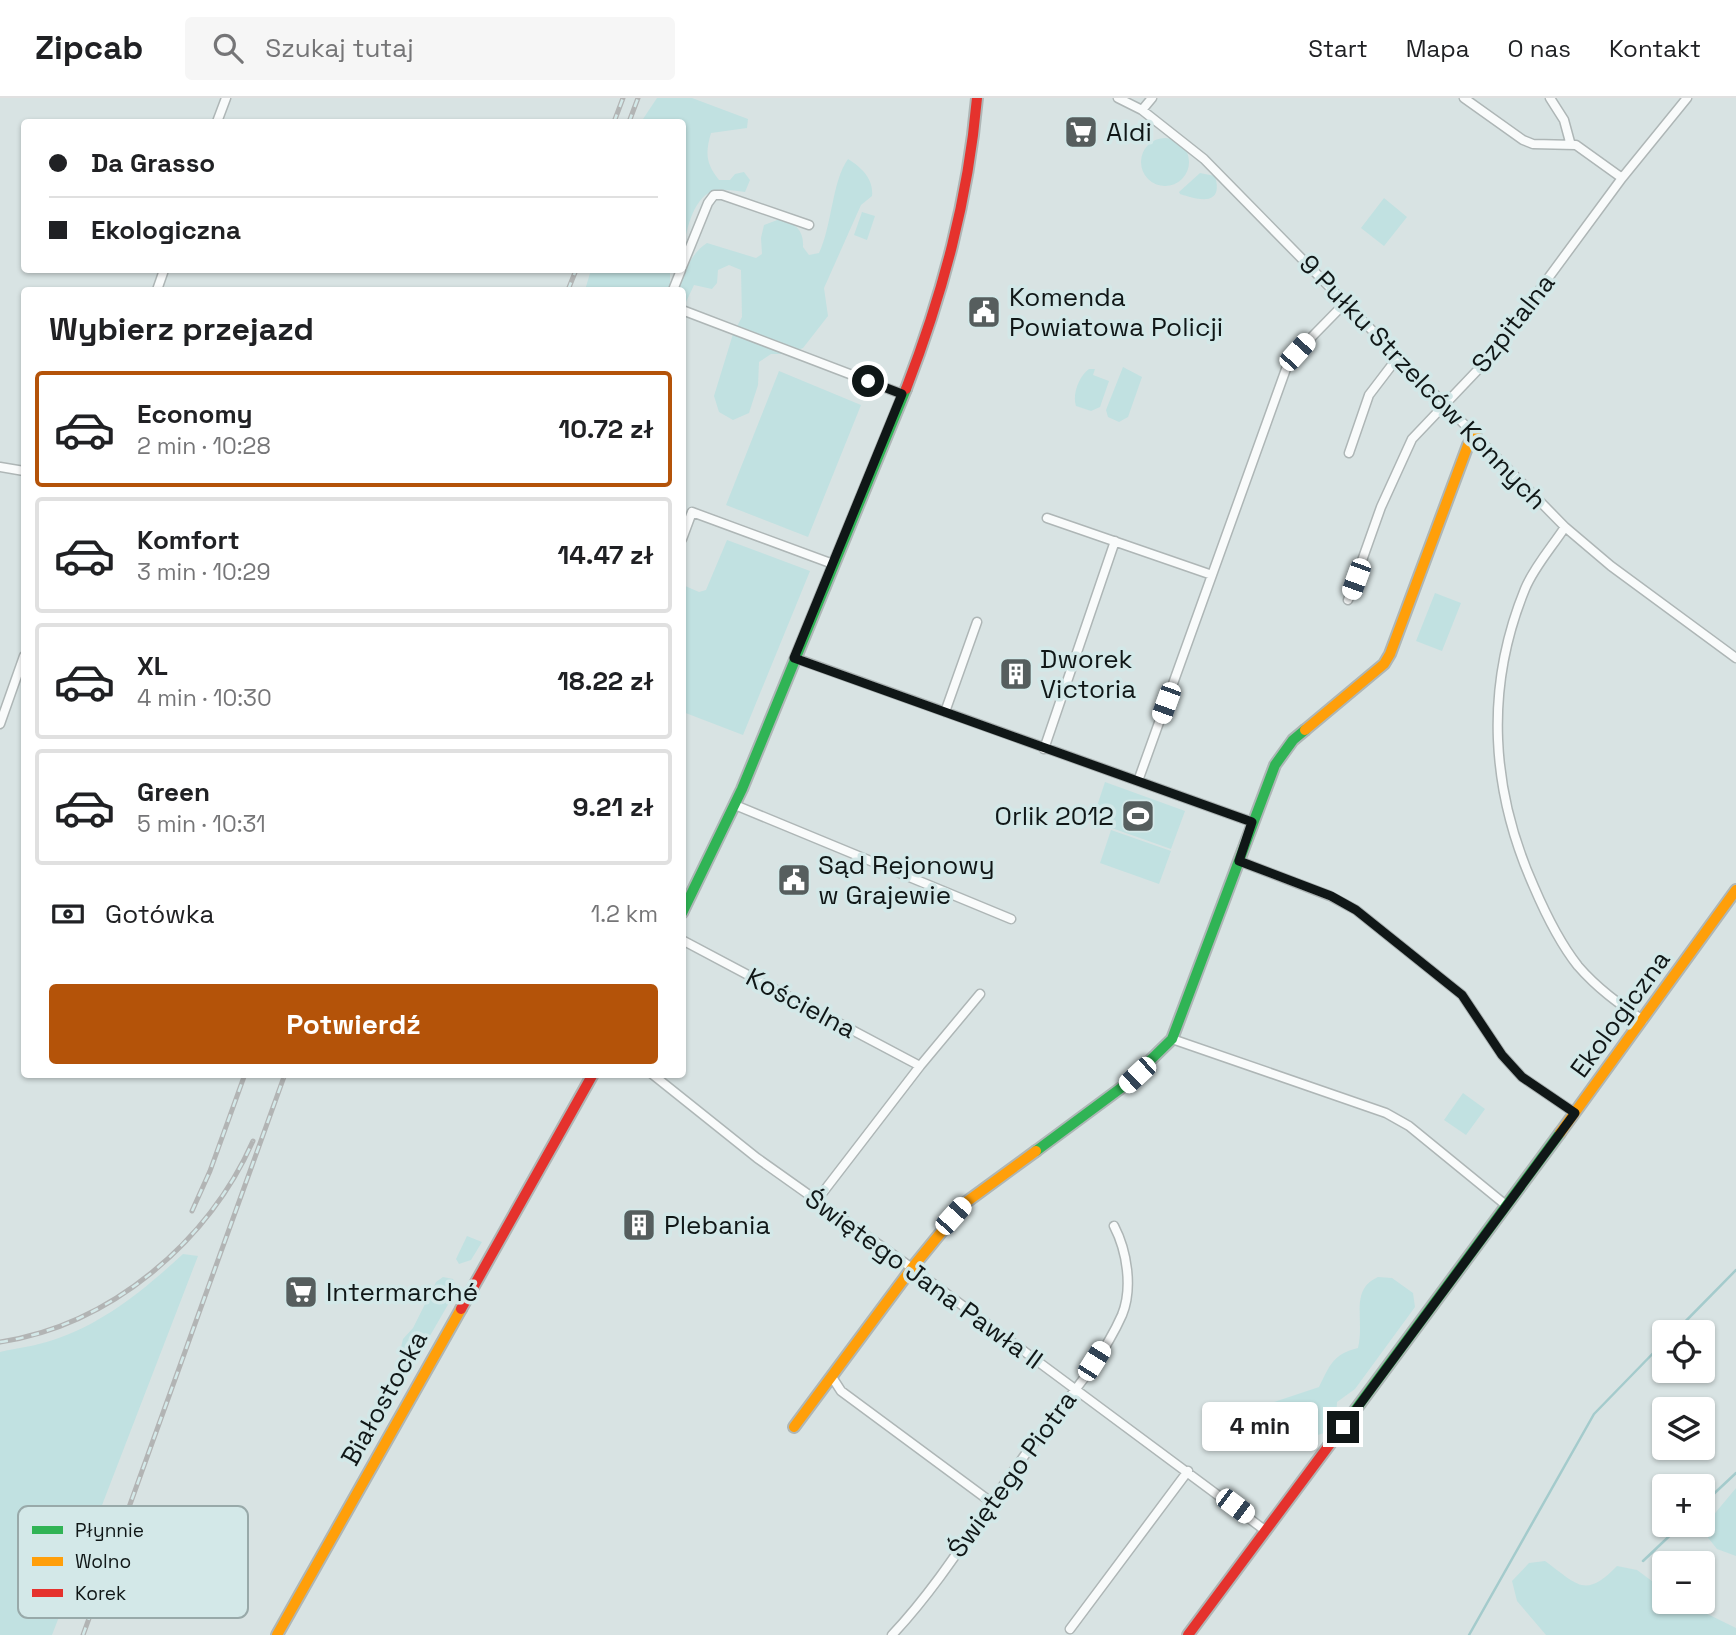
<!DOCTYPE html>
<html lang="pl">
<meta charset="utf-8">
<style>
:root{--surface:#fff;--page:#f6f6f6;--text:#202124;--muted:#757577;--line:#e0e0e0;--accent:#b45309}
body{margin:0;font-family:"Space Grotesk",sans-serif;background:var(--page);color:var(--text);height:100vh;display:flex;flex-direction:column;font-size:26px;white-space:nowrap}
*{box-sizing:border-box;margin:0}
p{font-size:23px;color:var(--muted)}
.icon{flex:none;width:38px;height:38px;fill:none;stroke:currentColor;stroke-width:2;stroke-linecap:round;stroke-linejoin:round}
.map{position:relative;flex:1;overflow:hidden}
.panel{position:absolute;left:21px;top:189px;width:665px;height:791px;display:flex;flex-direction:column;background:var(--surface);border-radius:7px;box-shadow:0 2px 5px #0004}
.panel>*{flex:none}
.top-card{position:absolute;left:21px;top:21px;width:665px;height:154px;border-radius:7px;box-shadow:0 2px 5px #0004;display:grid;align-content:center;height:154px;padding:0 28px;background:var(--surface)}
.controls{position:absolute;left:1652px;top:1222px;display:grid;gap:14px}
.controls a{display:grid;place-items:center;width:63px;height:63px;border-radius:7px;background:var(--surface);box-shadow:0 2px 5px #0004;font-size:35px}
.end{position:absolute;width:32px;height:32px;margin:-16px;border:9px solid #101717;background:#fff;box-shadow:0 0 0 4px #fff}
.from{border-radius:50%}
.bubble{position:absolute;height:49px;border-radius:7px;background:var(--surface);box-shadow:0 2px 5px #0004;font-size:23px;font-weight:600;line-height:49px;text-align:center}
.car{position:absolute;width:21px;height:42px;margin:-21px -10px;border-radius:9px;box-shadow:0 0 5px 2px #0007;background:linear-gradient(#fff 24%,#345 0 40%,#fff 0 76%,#345 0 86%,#fff 0)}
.top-card b{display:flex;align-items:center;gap:24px;height:66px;font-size:26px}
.top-card b+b{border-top:2px solid var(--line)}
.top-card i{width:18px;height:18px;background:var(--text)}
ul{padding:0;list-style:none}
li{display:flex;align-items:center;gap:21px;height:116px;margin:0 14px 10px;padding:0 14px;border:4px solid var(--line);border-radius:7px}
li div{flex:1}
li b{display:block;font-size:26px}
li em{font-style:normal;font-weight:600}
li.active{border-color:var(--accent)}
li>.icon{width:63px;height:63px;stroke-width:1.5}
h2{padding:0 28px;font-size:32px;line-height:84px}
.pay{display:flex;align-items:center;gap:18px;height:77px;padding:0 28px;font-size:26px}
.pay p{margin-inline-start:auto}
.primary-button{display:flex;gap:14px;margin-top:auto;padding:14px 28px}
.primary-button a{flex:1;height:80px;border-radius:7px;background:var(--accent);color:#fff;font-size:28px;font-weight:600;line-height:80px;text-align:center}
header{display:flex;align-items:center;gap:42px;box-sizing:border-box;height:98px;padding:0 35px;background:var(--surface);border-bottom:2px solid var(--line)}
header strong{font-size:33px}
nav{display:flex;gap:38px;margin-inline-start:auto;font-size:24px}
.search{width:490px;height:63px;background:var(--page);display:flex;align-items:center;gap:18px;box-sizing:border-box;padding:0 24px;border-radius:7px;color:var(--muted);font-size:26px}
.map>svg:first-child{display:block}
</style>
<header>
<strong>Zipcab</strong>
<div class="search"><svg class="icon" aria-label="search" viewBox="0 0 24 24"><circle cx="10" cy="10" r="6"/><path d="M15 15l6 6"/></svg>Szukaj tutaj</div>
<nav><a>Start</a><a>Mapa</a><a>O nas</a><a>Kontakt</a></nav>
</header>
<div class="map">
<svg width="1736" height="1537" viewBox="0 0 1736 1537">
<rect width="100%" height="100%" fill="#d8e3e3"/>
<path fill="#c1e1e1" d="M657 0H692L748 21 747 30 711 35C705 55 706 66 719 82H730L735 76 744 74 750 82 745 94C736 93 725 91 717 92 693 96 687 132 683 151L682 24H641Z
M1141 64a24 24 0 1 1 48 0a24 24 0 1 1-48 0Z
M848 61C861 69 874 81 872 98L861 107 824 190 828 218 803 250 787 256H771L759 264 758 287 749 315 733 322 719 314 714 298 733 236 742 219 741 172 729 167 718 172 717 185 712 191 694 187 686 204H683L682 192H678C684 175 691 155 707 145L756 160 762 156 761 140 764 127 780 121C796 125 804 133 803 149L809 157 819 155C832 128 832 83 848 61Z
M1200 75 1215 78C1224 109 1198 102 1180 96L1179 94Z
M1384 100 1407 119 1384 148 1361 130Z
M862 114 875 118 867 142 854 137Z
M591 172H670V192H585Z
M1123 269 1142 279 1128 319 1119 324 1108 319 1106 312Z
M1089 271H1095L1093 277 1109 283 1100 309 1091 313 1076 308C1072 297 1079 278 1089 271Z
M779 273 861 307 808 439 726 407Z
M727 442 810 473 743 637 683 614V487L699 494 706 492Z
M1435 495 1461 505 1442 553 1416 543Z
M1105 684 1185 713 1171 751 1092 723Z
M1111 732 1171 753 1159 786 1100 765Z
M1463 995 1485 1011 1466 1037 1444 1022Z
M467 1138 482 1144 471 1162 459 1166 456 1161Z
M183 1156 198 1158 52 1537H0V1254C17 1250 36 1248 53 1242 103 1226 145 1191 183 1156Z
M443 1179 453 1181 457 1191 416 1262 410 1263 399 1257 403 1241 413 1230 436 1184Z
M1378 1179 1392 1180 1413 1195 1415 1209 1355 1291 1337 1304 1336 1322 1324 1335 1305 1341C1292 1331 1273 1328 1266 1311L1271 1305 1319 1289C1330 1267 1333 1256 1358 1250 1365 1221 1349 1192 1378 1179Z
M1736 1390V1458L1717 1451 1705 1436 1711 1420Z
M1545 1463C1578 1487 1585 1501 1617 1468L1637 1472 1664 1492V1503H1681L1736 1530V1537H1546L1517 1503 1512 1483 1529 1465Z"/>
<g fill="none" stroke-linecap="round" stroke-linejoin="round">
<path stroke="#a4cbcc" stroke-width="2.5" d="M1675 1234 1736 1172
M1703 1406 1736 1375
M1643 1463 1682 1426
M1469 1537 1594 1316 1664 1244"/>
<defs>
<path id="street" d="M1118 0 1142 12 1204 61 1565 429 1611 468 1736 560
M1464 0 1523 42 1533 46 1576 47 1622 80
M1550 0 1564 22 1570 44
M1142 12 1152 0
M217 24 226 0
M682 169 708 105 714 97H722L809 127
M157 192 164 172
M673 192 681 172
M682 212 902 296
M1349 355 1369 297 1398 259
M0 369 24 373
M1047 420 1212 477
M1565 429C1552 449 1534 469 1525 491 1484 591 1491 693 1534 789 1546 817 1559 844 1578 868 1597 890 1619 906 1643 922
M682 441 692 414 833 466
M1348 502 1381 409 1412 341 1490 259 1622 80 1687 0
M795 560 1252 724
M945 614 977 524
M0 626 24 558
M1044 651 1115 443
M1138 683 1286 271 1297 254 1345 205
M735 707 1011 821
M1239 763 1330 798 1356 812 1462 897 1502 957 1522 979 1575 1015
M682 842 920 968
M1172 941 1386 1015 1409 1028 1507 1108
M652 976 757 1060 912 1170 1266 1433
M817 1102 920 968 980 896
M832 1279 841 1293 991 1404
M1070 1531 1188 1373
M892 1537C942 1484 979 1420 1022 1361 1055 1315 1099 1269 1122 1217 1133 1190 1127 1153 1114 1128"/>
<path id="fast" d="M682 815 742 691 906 291
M1036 1053 1125 987 1172 941 1275 667 1293 642 1305 632
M1353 1315 1560 1035"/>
<path id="slow" d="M1305 632 1384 566 1390 556 1468 347 1476 338
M1560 1035 1736 792
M794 1329 912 1170 965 1105 1036 1053
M277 1537 461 1211"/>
<path id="jam" d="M906 291C943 195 968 102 977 0
M461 1211 593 976
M1188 1537 1353 1315"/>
</defs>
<use href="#street" stroke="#aeb6b6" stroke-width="11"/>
<use href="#fast" stroke="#aeb6b6" stroke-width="14"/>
<use href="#slow" stroke="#aeb6b6" stroke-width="14"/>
<use href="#jam" stroke="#aeb6b6" stroke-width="14"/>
<use href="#street" stroke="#f9fbfb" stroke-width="8"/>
<use href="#fast" stroke="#30b455" stroke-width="10"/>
<use href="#slow" stroke="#ff9f0a" stroke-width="10"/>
<use href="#jam" stroke="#e5322d" stroke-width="10"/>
<defs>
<path id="rail" d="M614 24 623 0
M629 24 638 0
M568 192 576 172
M192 1113 210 1073 245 976
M0 1244C111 1227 208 1144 253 1043
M83 1537 285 976"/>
</defs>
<use href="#rail" stroke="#b2b4b4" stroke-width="5"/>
<use href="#rail" stroke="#d3e8e8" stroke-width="2.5" stroke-dasharray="8" stroke-linecap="butt"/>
</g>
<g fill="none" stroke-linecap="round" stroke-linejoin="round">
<path stroke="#101717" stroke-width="9" d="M868 283 902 296 794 560 1252 724 1239 763 1331 798 1356 812 1462 897 1502 957 1522 979 1575 1015 1343 1329"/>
</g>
<defs>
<symbol id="supermarket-square" viewBox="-11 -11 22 22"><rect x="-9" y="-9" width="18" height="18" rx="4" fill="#565e5e" stroke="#d3e8e8"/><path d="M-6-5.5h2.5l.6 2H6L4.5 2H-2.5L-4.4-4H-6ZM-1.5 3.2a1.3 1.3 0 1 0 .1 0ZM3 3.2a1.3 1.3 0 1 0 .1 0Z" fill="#fff"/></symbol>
<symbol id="civic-square" viewBox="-11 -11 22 22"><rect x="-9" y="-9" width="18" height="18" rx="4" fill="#565e5e" stroke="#d3e8e8"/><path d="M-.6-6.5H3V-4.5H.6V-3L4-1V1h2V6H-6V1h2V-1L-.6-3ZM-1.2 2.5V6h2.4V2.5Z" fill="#fff"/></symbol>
<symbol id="building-square" viewBox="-11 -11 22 22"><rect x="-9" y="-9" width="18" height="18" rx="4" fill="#565e5e" stroke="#d3e8e8"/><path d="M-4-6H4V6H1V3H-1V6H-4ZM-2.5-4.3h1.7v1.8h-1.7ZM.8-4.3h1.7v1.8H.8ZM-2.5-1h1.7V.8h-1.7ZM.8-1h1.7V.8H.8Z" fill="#fff"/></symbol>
<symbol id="stadium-square" viewBox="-11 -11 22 22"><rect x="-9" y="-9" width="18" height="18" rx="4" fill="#565e5e" stroke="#d3e8e8"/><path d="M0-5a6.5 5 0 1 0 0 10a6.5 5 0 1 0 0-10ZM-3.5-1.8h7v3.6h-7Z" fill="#fff"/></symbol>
</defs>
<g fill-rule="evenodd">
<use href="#supermarket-square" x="1062" y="15" width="38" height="38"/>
<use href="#civic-square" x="965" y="195" width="38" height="38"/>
<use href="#building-square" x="997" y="557" width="38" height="38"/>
<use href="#stadium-square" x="1119" y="699" width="38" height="38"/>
<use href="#civic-square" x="775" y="763" width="38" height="38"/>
<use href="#building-square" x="620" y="1108" width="38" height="38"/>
<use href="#supermarket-square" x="282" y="1175" width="38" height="38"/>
</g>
<g text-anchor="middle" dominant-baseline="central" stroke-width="7" stroke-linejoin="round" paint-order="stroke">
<g font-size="26" fill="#101717" stroke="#d3e8e8" text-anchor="start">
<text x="1106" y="34">Aldi</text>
<text x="1009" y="199">Komenda<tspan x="1009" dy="30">Powiatowa Policji</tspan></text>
<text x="1040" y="561">Dworek<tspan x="1040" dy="30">Victoria</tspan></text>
<text x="1114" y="718" text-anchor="end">Orlik 2012</text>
<text x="818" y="767">Sąd Rejonowy<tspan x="818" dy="30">w Grajewie</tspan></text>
<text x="664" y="1127">Plebania</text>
<text x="326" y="1194">Intermarché</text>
</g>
<g font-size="26" fill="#101717" stroke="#d3e8e8">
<text transform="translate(1513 225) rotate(-52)">Szpitalna</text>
<text transform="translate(1423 284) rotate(46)">9 Pułku Strzelców Konnych</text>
<text transform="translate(801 905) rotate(28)">Kościelna</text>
<text transform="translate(1620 916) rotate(-54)">Ekologiczna</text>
<text transform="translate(924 1181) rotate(36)">Świętego Jana Pawła II</text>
<text transform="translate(384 1300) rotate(-61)">Białostocka</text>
<text transform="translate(1012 1376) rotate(-54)">Świętego Piotra</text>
</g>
</g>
<rect x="18" y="1408" width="230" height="112" rx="10" fill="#d3e8e8" stroke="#98a9a9" stroke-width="2"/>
<rect x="32" y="1428" width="31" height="8" fill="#30b455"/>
<rect x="32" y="1459" width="31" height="9" fill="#ff9f0a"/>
<rect x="32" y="1491" width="31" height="8" fill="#e5322d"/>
<g font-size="19" fill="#101717">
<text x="75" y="1439">Płynnie</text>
<text x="75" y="1470">Wolno</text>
<text x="75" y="1502">Korek</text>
</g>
</svg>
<div class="controls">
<a><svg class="icon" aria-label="locate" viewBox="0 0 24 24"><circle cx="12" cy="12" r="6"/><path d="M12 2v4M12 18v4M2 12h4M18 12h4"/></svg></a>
<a><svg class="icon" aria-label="layers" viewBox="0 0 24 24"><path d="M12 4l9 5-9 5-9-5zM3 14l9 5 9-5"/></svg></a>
<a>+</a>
<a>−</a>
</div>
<i class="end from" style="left:868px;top:283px"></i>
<i class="end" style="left:1343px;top:1329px"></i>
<div class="bubble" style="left:1202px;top:1304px;width:116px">4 min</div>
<i class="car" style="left:1297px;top:254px;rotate:42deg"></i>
<i class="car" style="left:1356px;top:481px;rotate:200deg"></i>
<i class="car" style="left:1166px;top:605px;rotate:200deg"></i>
<i class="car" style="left:1137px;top:977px;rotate:227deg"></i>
<i class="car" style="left:953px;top:1118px;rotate:42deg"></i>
<i class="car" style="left:1094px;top:1263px;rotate:32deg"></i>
<i class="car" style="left:1235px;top:1408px;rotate:127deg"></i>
<div class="top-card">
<b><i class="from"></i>Da Grasso</b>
<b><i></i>Ekologiczna</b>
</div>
<section class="panel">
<h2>Wybierz przejazd</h2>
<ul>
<li class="active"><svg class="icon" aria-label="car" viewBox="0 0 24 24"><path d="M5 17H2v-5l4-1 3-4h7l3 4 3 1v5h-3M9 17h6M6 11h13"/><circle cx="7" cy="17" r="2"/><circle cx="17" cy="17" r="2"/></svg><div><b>Economy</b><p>2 min · 10:28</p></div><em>10.72 zł</em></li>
<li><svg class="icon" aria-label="car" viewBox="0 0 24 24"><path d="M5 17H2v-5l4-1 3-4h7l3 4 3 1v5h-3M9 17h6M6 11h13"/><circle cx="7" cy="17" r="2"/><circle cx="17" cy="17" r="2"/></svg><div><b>Komfort</b><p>3 min · 10:29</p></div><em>14.47 zł</em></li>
<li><svg class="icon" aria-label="car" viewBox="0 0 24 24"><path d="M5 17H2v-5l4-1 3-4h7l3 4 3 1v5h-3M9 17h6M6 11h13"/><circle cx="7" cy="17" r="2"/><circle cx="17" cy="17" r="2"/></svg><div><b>XL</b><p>4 min · 10:30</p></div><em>18.22 zł</em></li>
<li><svg class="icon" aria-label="car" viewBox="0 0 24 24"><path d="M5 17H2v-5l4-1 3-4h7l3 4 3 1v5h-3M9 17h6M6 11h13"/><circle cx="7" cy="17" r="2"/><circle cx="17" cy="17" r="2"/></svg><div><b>Green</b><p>5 min · 10:31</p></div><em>9.21 zł</em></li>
</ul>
<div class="pay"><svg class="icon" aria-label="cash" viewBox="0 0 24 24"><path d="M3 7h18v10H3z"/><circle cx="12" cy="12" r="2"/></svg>Gotówka<p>1.2 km</p></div>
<div class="primary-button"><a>Potwierdź</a></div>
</section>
</div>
